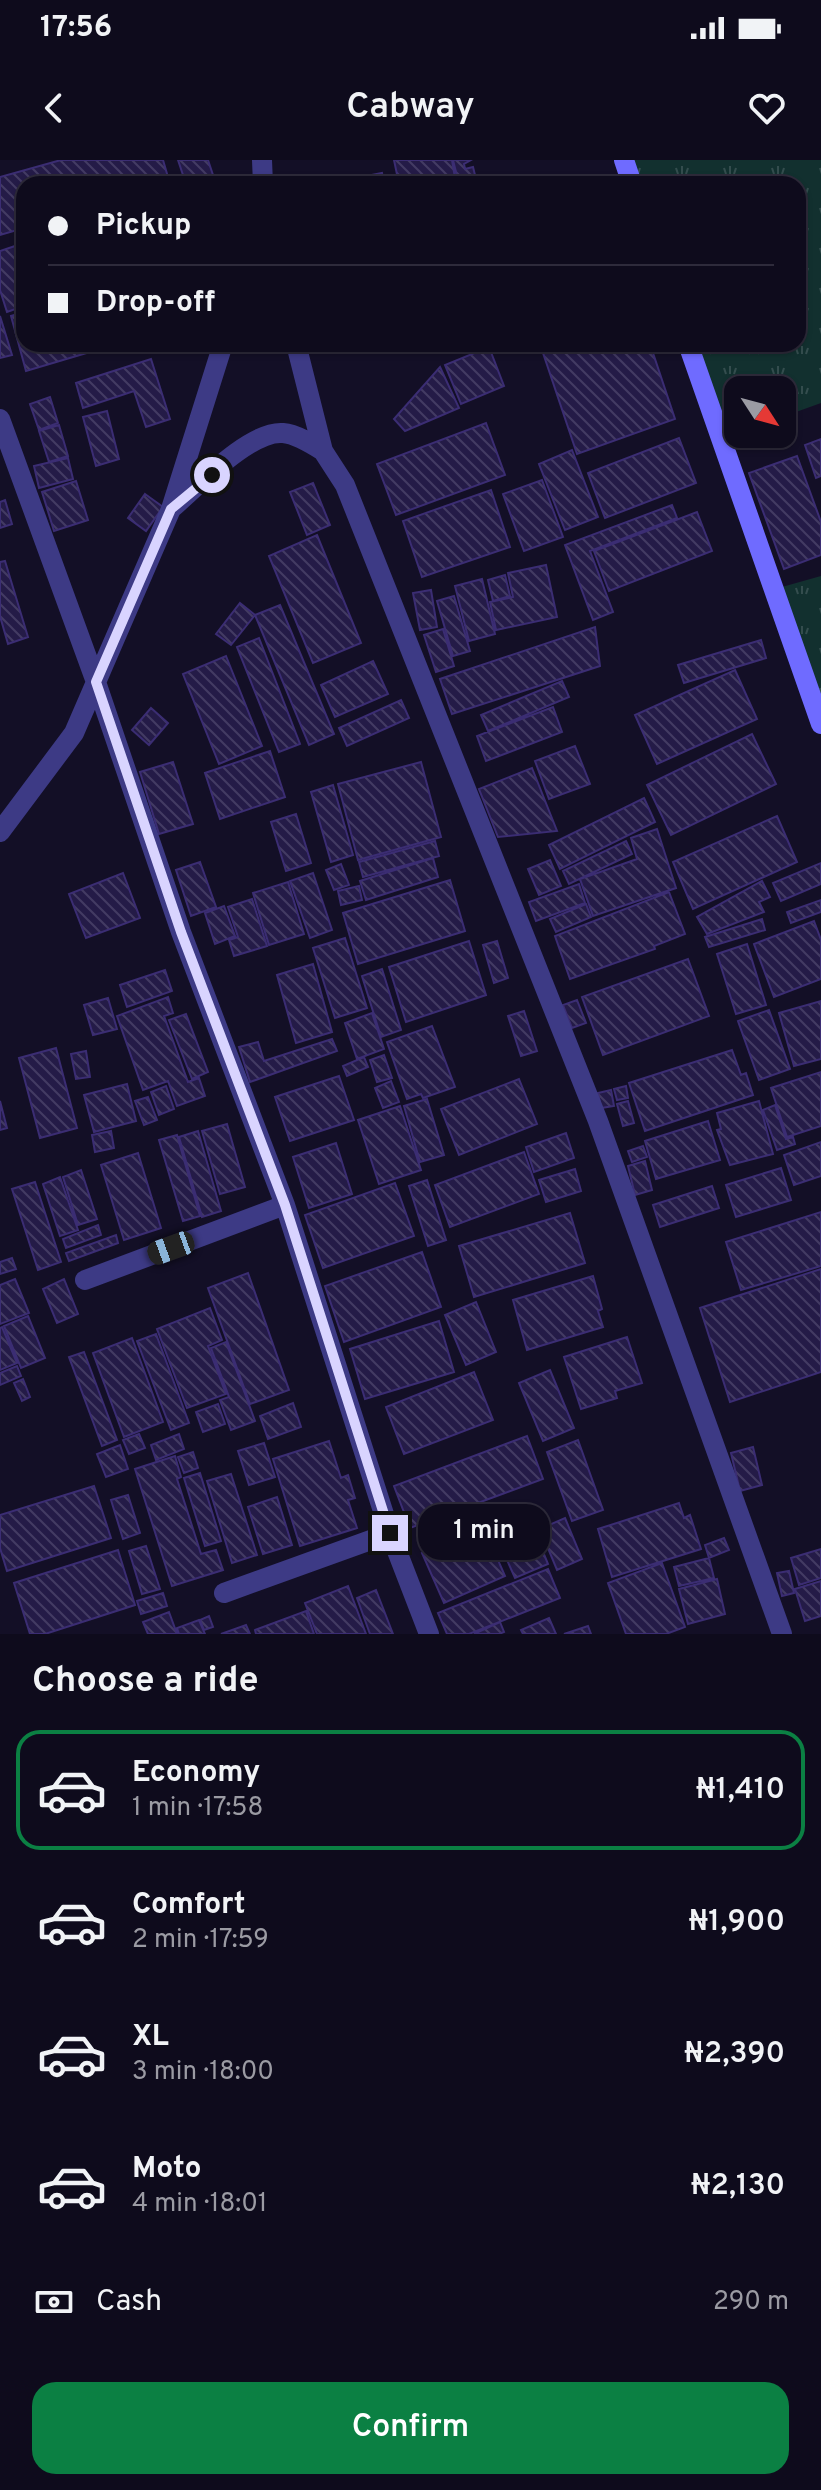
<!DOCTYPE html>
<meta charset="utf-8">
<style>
:root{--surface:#0e0b1c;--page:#1c1929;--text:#f1f3f6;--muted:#9b9ba3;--line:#2e2b3b;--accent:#0b8043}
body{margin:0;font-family:Overpass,sans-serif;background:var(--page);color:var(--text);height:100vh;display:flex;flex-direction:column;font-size:30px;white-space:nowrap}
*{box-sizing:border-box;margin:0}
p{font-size:26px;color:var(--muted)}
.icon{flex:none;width:44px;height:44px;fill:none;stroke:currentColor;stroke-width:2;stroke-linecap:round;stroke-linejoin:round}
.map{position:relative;height:1474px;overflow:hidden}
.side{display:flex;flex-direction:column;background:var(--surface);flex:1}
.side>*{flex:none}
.top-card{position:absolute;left:16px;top:16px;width:790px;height:176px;border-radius:24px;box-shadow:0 2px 6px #0004,0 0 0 2px var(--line);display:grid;align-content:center;height:176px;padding:0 32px;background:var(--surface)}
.needle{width:52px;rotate:126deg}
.controls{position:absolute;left:724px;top:216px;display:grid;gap:16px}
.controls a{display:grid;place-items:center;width:72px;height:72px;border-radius:16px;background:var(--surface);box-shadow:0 2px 6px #0004,0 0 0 2px var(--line);font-size:40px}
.end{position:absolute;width:36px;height:36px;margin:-18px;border:10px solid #d9d4ff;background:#111;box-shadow:0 0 0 4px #111}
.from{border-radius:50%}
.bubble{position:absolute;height:56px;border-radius:24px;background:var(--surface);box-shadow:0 2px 6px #0004,0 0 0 2px var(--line);font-size:26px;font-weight:600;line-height:56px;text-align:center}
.car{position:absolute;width:24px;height:48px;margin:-24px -12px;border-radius:10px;box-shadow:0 0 6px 2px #0007;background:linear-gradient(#222 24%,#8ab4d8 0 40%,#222 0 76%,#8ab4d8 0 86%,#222 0)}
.top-card b{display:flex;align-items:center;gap:28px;height:76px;font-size:30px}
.top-card b+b{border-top:2px solid var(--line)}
.top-card i{width:20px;height:20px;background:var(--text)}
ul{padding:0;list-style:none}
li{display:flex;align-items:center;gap:24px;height:120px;margin:0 16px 12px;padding:0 16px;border:4px solid transparent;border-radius:24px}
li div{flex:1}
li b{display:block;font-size:30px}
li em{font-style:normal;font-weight:600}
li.on{border-color:var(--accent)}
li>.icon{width:72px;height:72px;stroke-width:1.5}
h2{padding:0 32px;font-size:36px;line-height:96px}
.pay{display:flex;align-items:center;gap:20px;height:88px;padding:0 32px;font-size:30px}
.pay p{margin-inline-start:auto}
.action{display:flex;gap:16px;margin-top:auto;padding:16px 32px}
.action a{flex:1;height:92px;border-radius:24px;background:var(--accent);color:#fff;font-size:32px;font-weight:600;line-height:92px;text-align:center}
.status{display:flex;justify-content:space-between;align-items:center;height:56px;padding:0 40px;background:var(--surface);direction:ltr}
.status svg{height:22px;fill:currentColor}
header{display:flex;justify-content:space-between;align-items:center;height:104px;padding:0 32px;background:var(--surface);font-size:36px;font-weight:600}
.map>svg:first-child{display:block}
</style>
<div class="status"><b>17:56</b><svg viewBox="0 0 49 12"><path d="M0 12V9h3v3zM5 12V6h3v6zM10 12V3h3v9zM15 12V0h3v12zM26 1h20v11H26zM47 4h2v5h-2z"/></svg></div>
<header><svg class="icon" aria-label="back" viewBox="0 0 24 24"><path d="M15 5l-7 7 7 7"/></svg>Cabway<svg class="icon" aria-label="heart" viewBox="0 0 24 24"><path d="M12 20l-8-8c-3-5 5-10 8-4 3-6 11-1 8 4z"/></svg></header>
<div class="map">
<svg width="821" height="1474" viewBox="0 0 821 1474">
<defs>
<pattern id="grass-tufts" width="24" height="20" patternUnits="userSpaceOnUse" patternTransform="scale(2)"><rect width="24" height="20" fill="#12302f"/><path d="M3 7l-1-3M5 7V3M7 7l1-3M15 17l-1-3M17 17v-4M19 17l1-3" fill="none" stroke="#344d4e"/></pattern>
<pattern id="building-back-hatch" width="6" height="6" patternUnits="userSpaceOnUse" patternTransform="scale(2)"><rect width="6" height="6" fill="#241b47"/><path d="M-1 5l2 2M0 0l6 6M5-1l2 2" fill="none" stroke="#433b63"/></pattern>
</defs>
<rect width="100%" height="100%" fill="#130f26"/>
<path fill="url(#grass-tufts)" d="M622 0H821V243L782 257V230H738V274L722 279 688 184H798V24H631Z
M821 416V557L775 429Z"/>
<path fill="url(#building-back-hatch)" stroke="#3b2d73" stroke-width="2" d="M61 0H163L170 24H24V68L0 75V17Z
M178 0H208L216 24H186Z
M394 0H452L456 24H399Z
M453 0H471L464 4 465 9 473 7 477 23 459 24Z
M382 13 384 24H357L356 18Z
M24 83V146L7 152 0 130V91Z
M24 152V184H117L26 211 11 156Z
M0 156 12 195 0 198Z
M540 184H650L675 259 577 294Z
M489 187 504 226 461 244 445 205Z
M151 199 170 259 146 267 134 231 83 248 76 223Z
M440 207 459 248 405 271 394 259Z
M50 237 58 263 39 270 30 244Z
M107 251 119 299 96 306 83 257Z
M486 263 505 315 396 355 377 304Z
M59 265 68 296 49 302 39 271Z
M679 278 696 323 605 358 588 313Z
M821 279V316L816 318 805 285Z
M572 290 598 357 565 370 539 304Z
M797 296 821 362V395L784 409 749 313Z
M68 298 73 319 39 328 34 306Z
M542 320 563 377 524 391 503 334Z
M76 321 88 360 54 371 42 332Z
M313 323 330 365 307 375 290 332Z
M491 330 510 387 422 417 403 361Z
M145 334 163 347 146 371 128 358Z
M5 340 12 364 0 368V342Z
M672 345 677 358 590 391 613 452 593 460 565 385Z
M697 352 712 391 609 431 594 391Z
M317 375 361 483 313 503 269 396Z
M5 401 28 477 8 484 0 456V402Z
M546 405 557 457 496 470 490 442 513 437 508 413Z
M505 415 510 436 493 441 488 420Z
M482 419 495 474 469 481 455 426Z
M431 430 437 467 420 470 413 433Z
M454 436 470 491 453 496 437 441Z
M240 443 255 455 231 485 216 474Z
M280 445 334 574 309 585 255 455Z
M595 467 600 506 452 554 440 519Z
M443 469 454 506 436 512 424 475Z
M259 478 300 584 279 592 237 487Z
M761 480 766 498 684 523 678 505Z
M226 496 262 586 219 604 183 514Z
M373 501 388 534 335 557 321 525Z
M735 510 757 559 657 604 635 555Z
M562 521 569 537 488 571 481 555Z
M401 540 409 558 347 586 339 568Z
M553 547 562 572 486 601 477 576Z
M151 548 168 563 149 585 132 570Z
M752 574 776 624 671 675 647 625Z
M575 586 590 624 549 639 535 601Z
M270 591 285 637 220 659 205 613Z
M173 602 193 664 159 674 140 612Z
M421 602 441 677 358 700 338 624Z
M532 608 557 671 498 677 479 629Z
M333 625 353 695 331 702 311 632Z
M644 638 655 662 560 709 549 685Z
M296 654 311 703 286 711 271 662Z
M777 656 797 702 693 749 673 702Z
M657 669 676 728 593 756 580 719 637 699 631 678Z
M435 681 439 696 363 717 359 702Z
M626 681 632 694 569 724 563 711Z
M433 698 438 717 366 740 360 721Z
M550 700 561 726 539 735 528 709Z
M200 702 216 747 191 756 176 710Z
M821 703V724L781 741 773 723Z
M341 704 349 725 334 730 326 710Z
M123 713 140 758 86 778 69 734Z
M313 713 332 770 310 778 290 721Z
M450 720 465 771 358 804 343 753Z
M762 721 770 737 759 742 764 752 707 774 697 757Z
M288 722 304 774 269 785 253 733Z
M579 724 585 743 536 761 529 742Z
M359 726 362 740 341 745 338 731Z
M669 732 685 774 654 786 655 789 570 819 555 776Z
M252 739 267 786 234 796 229 780 238 777 228 747Z
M821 740V752L791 763 787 752Z
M586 744 591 757 556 772 550 759Z
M224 746 235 776 215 784 205 753Z
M762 759 765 770 709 787 705 777Z
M814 761 821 780V819L774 837 754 784Z
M345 778 367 848 335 858 313 788Z
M469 781 486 835 406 862 389 807Z
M497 781 508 818 494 823 483 785Z
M747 784 766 845 736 854 717 794Z
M688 799 709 856 603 895 582 837Z
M313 804 332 872 296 883 277 815Z
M382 809 401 870 381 877 362 816Z
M165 810 172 831 127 847 120 825Z
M168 837 173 853 164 856 188 922 199 918 205 936 177 946 168 921 143 930 117 856Z
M108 838 117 869 93 875 84 845Z
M577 840 586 863 572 868 563 845Z
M821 841V899L794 906 779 853Z
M769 850 790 909 759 920 738 861Z
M524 851 537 891 521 896 508 856Z
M372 853 384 889 357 899 345 863Z
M186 854 208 912 192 919 169 860Z
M432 866 455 927 423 938 421 934 407 939 387 882Z
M332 879 337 891 250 922 239 887 258 882 264 901Z
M56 888 77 968 40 978 19 898Z
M732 890 741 915 746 913 753 935 645 971 629 923Z
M86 891 90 917 76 919 71 894Z
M384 895 392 918 377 922 370 900Z
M364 897 368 907 347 916 343 906Z
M821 912V966L787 977 771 928Z
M339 916 354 960 290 981 275 937Z
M519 919 537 964 459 995 441 949Z
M391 921 399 942 383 948 375 928Z
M127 924 136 961 94 972 84 935Z
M166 926 174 949 159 955 151 932Z
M626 926 628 938 617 940 614 929Z
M611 930 614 946 601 948 598 933Z
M148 937 157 960 144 965 135 941Z
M427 939 444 995 420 1002 404 946Z
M0 941 7 968 0 970Z
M628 941 634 963 623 966 617 944Z
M759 941 773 994 730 1005 717 970 721 969 717 953Z
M775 945 786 979 793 977 795 984 777 990 763 950Z
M400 946 421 1010 379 1024 358 960Z
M708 961 720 1000 656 1019 645 981Z
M227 964 245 1027 220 1034 202 971Z
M111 971 114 988 95 992 92 975Z
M198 971 221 1051 202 1057 179 977Z
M566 973 574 998 534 1012 526 987Z
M177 975 200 1056 183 1061 159 980Z
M821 982V1016L794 1025 784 995Z
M336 983 352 1034 309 1048 293 997Z
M643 986 647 997 632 1002 628 991Z
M524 992 539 1034 450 1067 435 1025Z
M138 993 161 1068 124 1080 101 1005Z
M645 1001 652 1030 635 1035 628 1006Z
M781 1008 791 1040 736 1057 726 1025Z
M575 1009 581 1031 546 1042 539 1020Z
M81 1010 97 1059 78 1065 63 1017Z
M60 1017 78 1070 60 1076 43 1024Z
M427 1020 446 1080 428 1086 409 1026Z
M35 1022 61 1102 38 1110 12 1029Z
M395 1023 414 1076 323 1108 305 1055Z
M712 1026 719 1048 660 1067 653 1045Z
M821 1052V1106L741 1130 726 1082Z
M570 1053 585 1103 474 1137 459 1086Z
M98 1065 101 1075 66 1088 63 1079Z
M116 1075 118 1083 69 1101 66 1093Z
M422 1092 441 1147 344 1182 325 1126Z
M12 1098 16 1109 0 1114V1102Z
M821 1109V1212L730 1242 700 1148Z
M248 1113 289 1230 250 1244 208 1128Z
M593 1116 602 1149 598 1151 603 1167 527 1190 513 1140Z
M15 1119 29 1153 0 1164V1125Z
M64 1119 78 1154 57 1163 43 1129Z
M476 1142 496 1192 466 1205 445 1155Z
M210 1148 222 1180 208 1186 226 1234 187 1248 157 1169Z
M28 1156 45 1198 21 1208 4 1166Z
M439 1161 454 1212 365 1239 350 1189Z
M2 1167 17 1203 0 1210V1168Z
M156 1174 189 1263 171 1270 137 1181Z
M627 1177 642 1223 615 1231 617 1238 581 1249 564 1197Z
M132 1178 163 1262 124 1277 93 1193Z
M226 1182 255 1261 231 1270 220 1240 229 1237 211 1188Z
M84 1192 117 1280 102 1286 69 1197Z
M17 1206 21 1216 0 1225V1213Z
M550 1210 574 1268 543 1281 519 1223Z
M474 1212 493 1260 404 1294 386 1247Z
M23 1219 30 1237 22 1241 14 1223Z
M293 1243 301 1267 268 1279 260 1256Z
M218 1244 225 1264 203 1272 196 1252Z
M139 1274 145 1288 129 1294 123 1280Z
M179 1274 184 1289 156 1300 151 1285Z
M527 1276 543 1319 410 1368 394 1326Z
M578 1280 603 1350 572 1361 547 1292Z
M329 1281 341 1318 348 1315 355 1338 348 1340 357 1368 300 1386 273 1299Z
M264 1283 275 1317 249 1325 238 1291Z
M120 1285 128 1309 106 1317 97 1294Z
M753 1287 762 1325 740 1331 731 1293Z
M193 1292 198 1308 184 1313 178 1297Z
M175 1296 181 1317 177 1319 201 1394 216 1390 223 1410 172 1426 135 1309Z
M200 1313 221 1381 205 1386 184 1318Z
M231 1314 257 1395 232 1403 207 1321Z
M94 1326 111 1378 7 1411 0 1388V1355Z
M128 1335 140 1373 123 1379 111 1340Z
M277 1337 292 1385 263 1394 248 1347Z
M679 1343 684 1358 690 1355 701 1389 612 1417 598 1369Z
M565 1358 582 1399 557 1410 540 1369Z
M534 1370 548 1404 515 1418 507 1400 526 1392 519 1376Z
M724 1378 729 1390 709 1398 705 1385Z
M446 1383 453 1401 491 1384 505 1416 444 1443 422 1393Z
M146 1386 160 1429 142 1434 129 1391Z
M821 1389V1418L799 1425 791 1398Z
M118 1390 135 1445 45 1474H30L14 1423Z
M709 1398 714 1418 679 1426 674 1407Z
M662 1403 685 1467 666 1474H626L608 1423Z
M548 1409 560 1438 469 1474H447L438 1453Z
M789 1411 794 1433 782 1436 777 1413Z
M717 1419 725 1454 688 1464 679 1429Z
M821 1421V1456L805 1461 795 1429Z
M348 1426 366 1474H317L305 1443Z
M376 1430 393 1474H370L357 1438Z
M163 1433 167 1446 141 1454 137 1441Z
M306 1451 314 1474H256L255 1470Z
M169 1452 177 1474H148L143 1462Z
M209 1456 213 1467 204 1470 200 1460Z
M549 1458 556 1474H523L521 1470Z
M199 1460 205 1474H179L177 1468Z
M500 1462 504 1472 499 1474H474Z
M246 1465 250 1474H221Z
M588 1466 591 1474H564Z"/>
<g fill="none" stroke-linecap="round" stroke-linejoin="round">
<path stroke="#3d3a85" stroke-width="20" d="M262 0 263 24
M296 184 323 291 345 325 598 961 782 1474
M0 259 96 522 181 772 285 1045 390 1373 429 1474
M171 349C196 328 250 270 283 273 296 274 312 284 323 291
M0 672 74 573 171 349 223 184
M85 1120 285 1045
M224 1433 390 1373"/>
<path stroke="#6f6bff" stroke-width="20" d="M624 0 632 24
M688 184 821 564"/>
</g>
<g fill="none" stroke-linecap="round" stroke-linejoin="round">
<path stroke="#d9d4ff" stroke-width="10" d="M212 315 171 349 96 522 181 772 285 1045 390 1373"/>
</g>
</svg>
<div class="controls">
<a><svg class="needle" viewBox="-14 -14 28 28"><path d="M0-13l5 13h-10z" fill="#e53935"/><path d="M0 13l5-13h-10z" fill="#9b9ba3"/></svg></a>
</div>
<i class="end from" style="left:212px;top:315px"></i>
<i class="end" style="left:390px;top:1373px"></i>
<div class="bubble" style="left:418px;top:1344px;width:132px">1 min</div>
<i class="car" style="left:171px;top:1088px;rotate:250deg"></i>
<div class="top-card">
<b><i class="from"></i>Pickup</b>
<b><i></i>Drop-off</b>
</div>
</div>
<section class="side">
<h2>Choose a ride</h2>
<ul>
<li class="on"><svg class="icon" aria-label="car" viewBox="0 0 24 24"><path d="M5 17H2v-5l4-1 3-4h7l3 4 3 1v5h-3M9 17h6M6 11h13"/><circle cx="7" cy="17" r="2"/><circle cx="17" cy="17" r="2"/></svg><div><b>Economy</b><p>1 min · 17:58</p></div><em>₦1,410</em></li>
<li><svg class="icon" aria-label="car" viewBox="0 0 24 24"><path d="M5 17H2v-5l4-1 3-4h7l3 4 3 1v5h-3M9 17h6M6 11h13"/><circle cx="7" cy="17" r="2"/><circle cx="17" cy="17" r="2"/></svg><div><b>Comfort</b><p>2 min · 17:59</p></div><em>₦1,900</em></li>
<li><svg class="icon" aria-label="car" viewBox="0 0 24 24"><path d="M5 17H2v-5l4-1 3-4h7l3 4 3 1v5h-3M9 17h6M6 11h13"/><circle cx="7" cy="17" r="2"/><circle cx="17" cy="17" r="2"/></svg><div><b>XL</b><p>3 min · 18:00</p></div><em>₦2,390</em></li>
<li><svg class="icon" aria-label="car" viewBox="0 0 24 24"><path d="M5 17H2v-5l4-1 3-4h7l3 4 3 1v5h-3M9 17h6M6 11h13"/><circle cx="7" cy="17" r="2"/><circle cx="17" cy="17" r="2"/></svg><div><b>Moto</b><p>4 min · 18:01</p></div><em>₦2,130</em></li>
</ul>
<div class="pay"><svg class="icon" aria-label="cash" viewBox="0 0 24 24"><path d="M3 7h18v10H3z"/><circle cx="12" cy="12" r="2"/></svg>Cash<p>290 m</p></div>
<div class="action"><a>Confirm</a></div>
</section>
